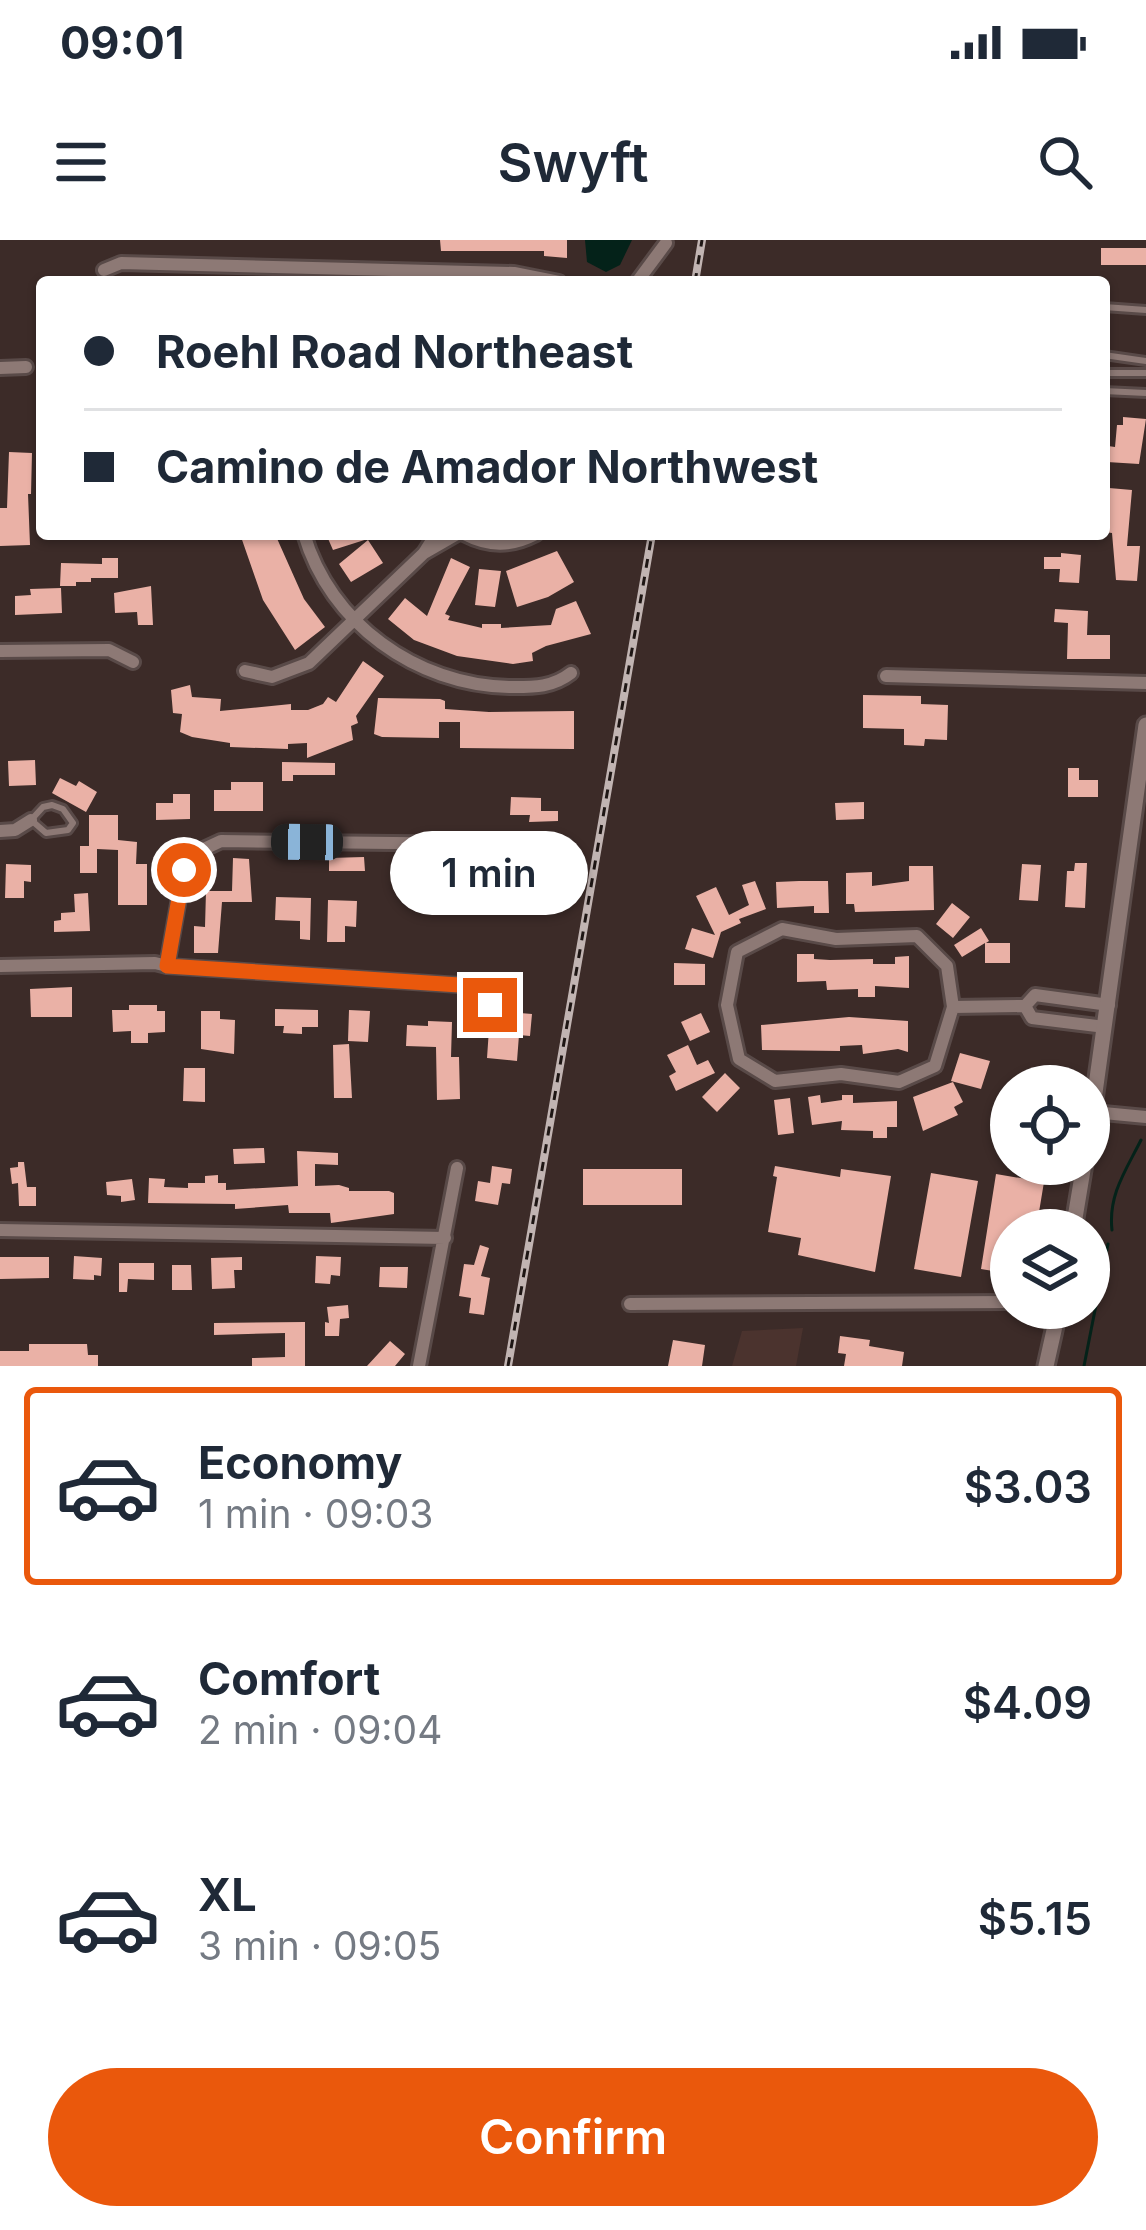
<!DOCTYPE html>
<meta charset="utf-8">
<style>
:root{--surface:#fff;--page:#f2f2f3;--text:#1f2937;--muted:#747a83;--line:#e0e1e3;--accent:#ea580c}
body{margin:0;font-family:Inter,sans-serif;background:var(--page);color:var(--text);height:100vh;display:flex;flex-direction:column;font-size:45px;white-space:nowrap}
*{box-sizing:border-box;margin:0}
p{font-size:39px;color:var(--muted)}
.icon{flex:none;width:66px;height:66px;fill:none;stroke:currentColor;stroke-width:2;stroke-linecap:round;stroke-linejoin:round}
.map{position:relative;height:1126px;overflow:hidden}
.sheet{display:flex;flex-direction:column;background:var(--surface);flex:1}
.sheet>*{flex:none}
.banner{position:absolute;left:36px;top:36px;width:1074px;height:264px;border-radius:12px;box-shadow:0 3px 9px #0004;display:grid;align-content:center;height:264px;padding:0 48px;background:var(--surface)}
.buttons{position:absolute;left:990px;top:825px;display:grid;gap:24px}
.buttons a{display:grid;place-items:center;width:120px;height:120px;border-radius:50%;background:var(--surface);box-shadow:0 3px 9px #0004;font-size:60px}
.end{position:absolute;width:54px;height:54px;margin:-27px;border:15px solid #ea580c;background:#fff;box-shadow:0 0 0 6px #fff}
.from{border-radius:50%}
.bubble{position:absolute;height:84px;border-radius:42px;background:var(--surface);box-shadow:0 3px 9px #0004;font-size:39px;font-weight:600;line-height:84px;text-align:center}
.car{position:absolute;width:36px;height:72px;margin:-36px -18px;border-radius:15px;box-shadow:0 0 9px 3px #0007;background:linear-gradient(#222 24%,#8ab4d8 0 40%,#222 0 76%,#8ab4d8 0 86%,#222 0)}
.banner b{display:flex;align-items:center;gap:42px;height:114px;font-size:45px}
.banner b+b{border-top:3px solid var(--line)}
.banner i{width:30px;height:30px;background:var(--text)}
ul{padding:21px 0 0;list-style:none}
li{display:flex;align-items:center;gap:36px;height:198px;margin:0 24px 18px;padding:0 24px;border:6px solid transparent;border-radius:12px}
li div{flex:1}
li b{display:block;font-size:45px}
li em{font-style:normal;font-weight:600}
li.current{border-color:var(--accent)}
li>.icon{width:108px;height:108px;stroke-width:1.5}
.button{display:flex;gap:24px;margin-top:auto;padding:24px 48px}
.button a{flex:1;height:138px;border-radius:72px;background:var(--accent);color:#fff;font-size:48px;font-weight:600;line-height:138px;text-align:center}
.status{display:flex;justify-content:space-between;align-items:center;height:84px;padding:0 60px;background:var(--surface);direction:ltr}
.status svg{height:33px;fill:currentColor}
header{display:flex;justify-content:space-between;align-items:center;height:156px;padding:0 48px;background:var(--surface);font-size:54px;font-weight:600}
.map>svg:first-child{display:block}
</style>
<div class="status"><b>09:01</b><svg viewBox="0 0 49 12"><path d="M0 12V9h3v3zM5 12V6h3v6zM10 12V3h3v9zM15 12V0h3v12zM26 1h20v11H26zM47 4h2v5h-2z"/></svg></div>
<header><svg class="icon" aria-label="menu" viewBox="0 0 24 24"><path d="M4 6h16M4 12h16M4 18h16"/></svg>Swyft<svg class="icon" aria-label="search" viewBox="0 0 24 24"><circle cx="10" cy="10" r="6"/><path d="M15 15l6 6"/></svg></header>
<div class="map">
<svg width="1146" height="1126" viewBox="0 0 1146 1126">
<rect width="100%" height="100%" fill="#3c2b28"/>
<path fill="#4b332e" d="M803 1088 796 1126H732L742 1091Z"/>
<path fill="#042219" d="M585 0H632L620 25 606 32 587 22Z"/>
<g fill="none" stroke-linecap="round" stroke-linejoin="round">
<path stroke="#042219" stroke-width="3" d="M1112 990C1108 955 1126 930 1141 900
M1084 1126 1108 1004"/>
</g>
<path fill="#eab1a6" d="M440 0H567V18L544 16V11H441Z
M1101 8H1146V25H1101Z
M1123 177 1146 179 1139 224 1107 222 1108 206 1115 207 1117 185H1123Z
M9 212 32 213 31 254H28L30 305 0 306V268H7Z
M1109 248 1132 250 1127 306H1140L1137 341 1116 340 1112 293 1105 292Z
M240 294H275L304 359 325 387 295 410 263 360Z
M326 294H377V296L333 310Z
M368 300 383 323 351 342 339 324Z
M557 311 574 342 548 357 517 367 506 331Z
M1061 313 1081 315 1079 343 1059 342 1060 329H1044V317H1061Z
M102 318H118V338H91V342H76V346H60L61 323 102 324Z
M451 318 470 327 445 374 450 376 448 380 482 388V384H501V388L551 385 556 369 576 361 591 394 546 406 532 413 533 421 513 424 457 416 414 400 388 379 405 358 427 376Z
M479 329 501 331 495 367 475 365Z
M151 346 153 385H138L137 372 115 373 114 353Z
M61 348 62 373 15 375V356L31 355 30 349Z
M1055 369 1088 371 1087 395H1110V419H1067L1068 383 1054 382Z
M363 421 384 436 356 476 358 483 351 486 353 500 307 518V503L288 504V509L230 507V503L192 497 180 492 182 474 173 473 171 450 190 445 192 457 221 459 220 471 291 464V470H308L323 464 328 457 336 462Z
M863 455 921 456V464L948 465 947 500 925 499 924 506 904 505V489L863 488Z
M378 458 440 459 445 461V469L489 472 574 471V509L460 508V482H439V498L382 497 374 494Z
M35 520 36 545 9 546 8 521Z
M282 522 335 523V535H293V541H282Z
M1068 528H1079V540H1098V557H1068Z
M60 538 76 546 79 541 97 552 86 572 52 553Z
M231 542H263V571H214V550H231Z
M173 554H190V579L156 580V563H173Z
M511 557 541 558V571H558V581L529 582 530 575H510Z
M864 562V579L836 580 835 563Z
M89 575H118V600L137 602 136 624H147V665H118V610L97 609V633H80V606H89Z
M364 617 365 631H329V618Z
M233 618 249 619 252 662H222L218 713H194V686L205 687 206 651H232Z
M520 623H536L535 649H552L551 672 492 673V664L477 663 478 644H470L471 629 520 632Z
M1075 623H1087L1085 668 1065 667 1067 631H1074Z
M6 624 31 625V642L24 641V658H5Z
M1022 624 1041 625 1038 661 1019 660Z
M909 626H933L934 670 855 672 854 664H846V633L872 632V646L909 641Z
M424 628 454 629 452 661 422 660Z
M755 641 766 669 739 679 741 683 721 692 713 718 685 709 692 688 715 695 696 656 716 647 729 675 749 665 742 645Z
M799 641H828L829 673H814V666L777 668 776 642Z
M88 653 90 691 54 692V681L61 680V673L75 672 74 654Z
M276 657 311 658 310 700 300 699V681L275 680Z
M328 660 357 661 356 687 345 686V702H327Z
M952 663 970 677 953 698 936 684Z
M981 688 989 701 986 703H1010V723H985V703L962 717 954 705Z
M797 714H814V719L830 720 873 719V724H895V717L909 716V748L875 746V757H858V749L827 750 826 741 797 742Z
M674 723 705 724V745H674Z
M72 747V777H31L30 749Z
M129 765H157V771H165V792L148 793V803H131V791L113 792 112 770H129Z
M275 769 318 770V787H302V794L283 793 284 786H275Z
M349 770 370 771 368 802 348 801Z
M201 771H220V779L235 780 234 814 201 809Z
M520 773 532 774 530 796 519 795 517 821 487 818 489 789 518 792Z
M701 773 710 792 690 801 681 782Z
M849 777 908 781V812L898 809 863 814 862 805 840 806V811L762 810 761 785Z
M428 781 452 782 451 817H459L460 859 437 860 436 807 406 806 407 785 428 786Z
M349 804 352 858H334L333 805Z
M688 805 697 825 708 820 715 833 676 851 669 836 676 832 667 815Z
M960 813 990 821 981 849 951 841Z
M184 828H205V862L183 861Z
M725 833 740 848 717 872 702 857Z
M953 842 963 862 954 867 958 875 923 891 913 857Z
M820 855 821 863 842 860V855H853V863L897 861V887H887V898H873V891L841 890 842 881 812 885 808 857Z
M790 858 794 893 778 895 774 860Z
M264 908 265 923 234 924 233 909Z
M297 911 338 913V925L315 924V946L339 945 349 948V951H389L394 953V974L331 983 330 973H289L288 965 235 969V964L148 963 149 938 165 939 164 947 188 948V943H205V936L218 935V943H226V950L298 946Z
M18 922H24L27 947H36V966H19L18 943 12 944 10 928 18 927Z
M492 926 512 929 510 944 502 943 498 965 475 961 478 941 490 943Z
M775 926 840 937 841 929 891 936 875 1032 798 1015 801 998 768 992 777 937 773 936Z
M583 929H682V965H583Z
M931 933 978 941 961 1037 914 1029Z
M996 934 1044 942 1036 990H1011V1034L981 1029Z
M132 939 135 960 121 962V956L107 955 106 942Z
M480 1005 489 1008 481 1036 490 1038 484 1075 469 1073 471 1058 459 1056 464 1024 474 1025Z
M74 1016 102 1018 101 1036 94 1035V1040L73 1039Z
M316 1016 341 1017 340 1036 331 1035 330 1044 315 1043Z
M0 1017H49V1038L0 1039Z
M242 1017V1030H234L235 1048 212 1049 211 1018Z
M119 1023H154V1040L128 1039 127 1052H119Z
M172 1025H191L192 1050H172Z
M380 1027H408L407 1048 379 1047Z
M348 1065 349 1078 340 1079 339 1096H325V1082L329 1083 327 1067Z
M305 1082V1126H252V1118L285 1117V1093L214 1095V1083Z
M840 1096 870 1100 869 1106 904 1112 902 1126H844L846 1114 838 1113Z
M673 1100 705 1105 702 1126H668Z
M390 1101 405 1114 395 1126H367Z
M29 1104H87L88 1115H98V1126H0V1111H29Z"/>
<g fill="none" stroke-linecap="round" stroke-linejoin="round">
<defs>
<path id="service" d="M1104 67 1146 70
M1104 115 1146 121
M1104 133H1146
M1104 151 1146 153
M52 565 63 569 73 583 68 590 46 593 31 580 43 567Z"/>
<path id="minor" d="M104 30 121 23 514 33 559 42
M637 42 666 3
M0 128 26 127
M304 294C330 383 416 445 509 447 532 447 552 448 571 433
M436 294 424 313 457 294
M464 294C489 307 511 307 536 294
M0 411 109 410 133 422
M245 431 272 437 309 423 424 313
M886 436 1146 443
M0 591 15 590 31 580
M782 689 836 699 917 696 947 726 953 767 935 826 899 842 841 834 775 841 739 819 727 765 737 712Z
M0 726 155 723 167 726 184 630 191 615 221 601 565 605
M167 726 475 746 490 765
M1025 766 1032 778 1105 787
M953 767 1025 766 1035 755 1109 765
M1093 872 1146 877
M0 990 445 998
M630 1064 1011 1062
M419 1126 457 928"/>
<path id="tertiary" d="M1089 896 1146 485
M1073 990 1084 924
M1046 1126 1059 1068"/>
</defs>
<use href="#service" stroke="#594a48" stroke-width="12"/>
<use href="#minor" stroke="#594a48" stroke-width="18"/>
<use href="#tertiary" stroke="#594a48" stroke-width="21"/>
<use href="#service" stroke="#8d7975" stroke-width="6"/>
<use href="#minor" stroke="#8d7975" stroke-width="12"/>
<use href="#tertiary" stroke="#8d7975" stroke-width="15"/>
<defs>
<path id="rail" d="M695 42 702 0
M508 1126 652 294"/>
</defs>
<use href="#rail" stroke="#c1b4b2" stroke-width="8"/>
<use href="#rail" stroke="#1e1614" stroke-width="3" stroke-dasharray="9" stroke-linecap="butt"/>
</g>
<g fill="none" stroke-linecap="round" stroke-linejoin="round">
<path stroke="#ea580c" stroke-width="15" d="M184 630 167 726 475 746 490 765"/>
</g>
</svg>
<div class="buttons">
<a><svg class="icon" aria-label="locate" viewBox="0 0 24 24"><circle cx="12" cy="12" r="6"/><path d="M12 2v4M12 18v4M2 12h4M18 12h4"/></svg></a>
<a><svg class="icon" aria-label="layers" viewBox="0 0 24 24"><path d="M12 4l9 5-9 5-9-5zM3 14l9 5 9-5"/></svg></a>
</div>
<i class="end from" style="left:184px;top:630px"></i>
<i class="end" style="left:490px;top:765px"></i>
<div class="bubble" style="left:390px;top:591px;width:198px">1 min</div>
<i class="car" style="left:307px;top:602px;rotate:271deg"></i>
<div class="banner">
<b><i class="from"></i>Roehl Road Northeast</b>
<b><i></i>Camino de Amador Northwest</b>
</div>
</div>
<section class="sheet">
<ul>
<li class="current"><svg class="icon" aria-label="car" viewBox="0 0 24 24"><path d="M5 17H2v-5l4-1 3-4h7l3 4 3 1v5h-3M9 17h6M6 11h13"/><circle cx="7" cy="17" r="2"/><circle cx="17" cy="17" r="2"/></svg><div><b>Economy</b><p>1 min · 09:03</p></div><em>$3.03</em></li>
<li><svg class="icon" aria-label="car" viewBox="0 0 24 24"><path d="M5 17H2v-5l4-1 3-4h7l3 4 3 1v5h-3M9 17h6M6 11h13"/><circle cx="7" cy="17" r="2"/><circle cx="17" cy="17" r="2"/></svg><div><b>Comfort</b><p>2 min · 09:04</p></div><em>$4.09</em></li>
<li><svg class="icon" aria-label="car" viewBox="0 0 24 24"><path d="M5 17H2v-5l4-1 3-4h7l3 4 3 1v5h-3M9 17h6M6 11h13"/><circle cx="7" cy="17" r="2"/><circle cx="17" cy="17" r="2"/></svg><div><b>XL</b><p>3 min · 09:05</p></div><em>$5.15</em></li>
</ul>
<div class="button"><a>Confirm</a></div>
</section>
